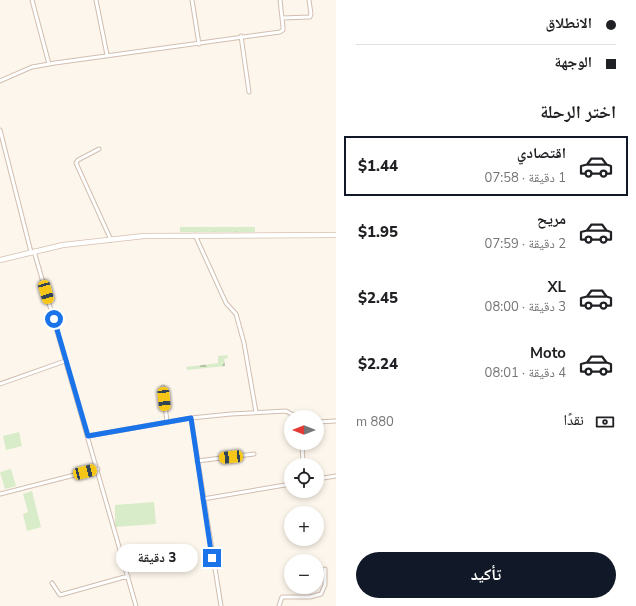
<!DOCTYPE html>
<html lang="ar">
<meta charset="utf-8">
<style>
:root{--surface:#fff;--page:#f6f6f6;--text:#202124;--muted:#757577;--line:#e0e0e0;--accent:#111827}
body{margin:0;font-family:"Nunito Sans","Noto Naskh Arabic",sans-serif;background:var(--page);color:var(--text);direction:rtl;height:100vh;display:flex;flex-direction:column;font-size:15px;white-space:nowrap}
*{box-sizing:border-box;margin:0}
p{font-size:13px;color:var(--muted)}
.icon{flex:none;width:22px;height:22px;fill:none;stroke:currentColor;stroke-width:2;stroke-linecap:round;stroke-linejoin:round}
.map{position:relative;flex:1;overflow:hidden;direction:ltr}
.details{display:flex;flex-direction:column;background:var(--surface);width:300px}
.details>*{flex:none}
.guide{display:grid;align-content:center;height:88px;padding:0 20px;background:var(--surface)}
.needle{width:26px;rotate:270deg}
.tools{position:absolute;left:284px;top:410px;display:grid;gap:8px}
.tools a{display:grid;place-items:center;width:40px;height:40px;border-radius:50%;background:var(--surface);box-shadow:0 2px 6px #0003;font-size:20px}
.end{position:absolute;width:18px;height:18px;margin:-9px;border:5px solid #1a73e8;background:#fff;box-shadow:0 0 0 2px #fff}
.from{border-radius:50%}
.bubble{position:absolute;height:28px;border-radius:14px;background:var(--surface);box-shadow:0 2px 6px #0003;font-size:13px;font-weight:800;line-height:28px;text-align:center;direction:rtl}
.car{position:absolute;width:12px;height:24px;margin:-12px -6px;border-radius:5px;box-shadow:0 0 3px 1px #0007;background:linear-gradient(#f5c518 24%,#345 0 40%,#f5c518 0 76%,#345 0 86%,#f5c518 0)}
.guide b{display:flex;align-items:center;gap:14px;height:38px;font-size:15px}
.guide b+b{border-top:1px solid var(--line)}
.guide i{width:10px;height:10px;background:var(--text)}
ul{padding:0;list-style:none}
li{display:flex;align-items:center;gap:12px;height:60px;margin:0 8px 6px;padding:0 12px;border:2px solid transparent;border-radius:0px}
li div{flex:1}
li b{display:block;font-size:15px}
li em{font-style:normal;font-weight:800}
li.on{border-color:var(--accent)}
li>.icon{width:36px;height:36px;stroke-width:1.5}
h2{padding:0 20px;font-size:18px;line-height:48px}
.pay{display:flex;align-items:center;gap:10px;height:44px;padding:0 20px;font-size:15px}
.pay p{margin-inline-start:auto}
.primary-button{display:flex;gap:8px;margin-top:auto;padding:8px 20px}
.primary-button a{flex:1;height:46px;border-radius:24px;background:var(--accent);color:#fff;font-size:16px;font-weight:800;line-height:46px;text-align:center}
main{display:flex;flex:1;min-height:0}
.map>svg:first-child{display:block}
</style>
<main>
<section class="details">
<div class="guide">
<b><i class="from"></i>الانطلاق</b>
<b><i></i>الوجهة</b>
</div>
<h2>اختر الرحلة</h2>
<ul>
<li class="on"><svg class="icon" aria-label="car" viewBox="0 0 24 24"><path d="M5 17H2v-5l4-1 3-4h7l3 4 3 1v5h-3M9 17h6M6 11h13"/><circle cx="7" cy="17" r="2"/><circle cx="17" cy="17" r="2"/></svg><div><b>اقتصادي</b><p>1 دقيقة · 07:58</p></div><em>$1.44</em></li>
<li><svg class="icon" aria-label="car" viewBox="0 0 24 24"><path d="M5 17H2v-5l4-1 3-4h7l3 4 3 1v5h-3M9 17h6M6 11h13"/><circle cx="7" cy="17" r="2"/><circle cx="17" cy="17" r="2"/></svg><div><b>مريح</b><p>2 دقيقة · 07:59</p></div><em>$1.95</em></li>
<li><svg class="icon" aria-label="car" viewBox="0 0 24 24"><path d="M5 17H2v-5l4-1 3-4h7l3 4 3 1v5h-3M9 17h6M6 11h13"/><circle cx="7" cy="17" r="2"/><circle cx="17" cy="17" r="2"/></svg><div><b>XL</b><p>3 دقيقة · 08:00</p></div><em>$2.45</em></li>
<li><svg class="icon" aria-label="car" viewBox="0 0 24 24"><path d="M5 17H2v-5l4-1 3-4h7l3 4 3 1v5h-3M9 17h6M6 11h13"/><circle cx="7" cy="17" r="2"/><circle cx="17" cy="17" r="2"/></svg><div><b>Moto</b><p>4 دقيقة · 08:01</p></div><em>$2.24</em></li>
</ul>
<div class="pay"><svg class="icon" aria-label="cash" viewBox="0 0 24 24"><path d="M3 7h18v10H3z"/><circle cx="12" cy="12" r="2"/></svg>نقدًا<p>880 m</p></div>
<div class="primary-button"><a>تأكيد</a></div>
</section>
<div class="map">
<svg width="336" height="606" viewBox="0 0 336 606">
<defs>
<pattern id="forest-firs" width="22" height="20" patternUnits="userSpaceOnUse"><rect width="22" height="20" fill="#d8ecc9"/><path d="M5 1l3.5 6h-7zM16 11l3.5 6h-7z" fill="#b4c2a5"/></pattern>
</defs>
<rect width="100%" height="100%" fill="#fdf6ec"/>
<path fill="#d8ecc9" d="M19 432 22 446 6 450 3 436Z
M11 469 16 486 5 489 0 472Z
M32 491 41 527 27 531 23 514 28 512 23 494Z
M154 502 156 524 115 527V505Z"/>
<path fill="url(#forest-firs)" d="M180 227H255V232H180Z
M227 355 228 358 224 359 225 366 187 370 186 367 218 363V356Z"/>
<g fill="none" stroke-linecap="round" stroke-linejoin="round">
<defs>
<path id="street" d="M32 0 49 64
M96 0 107 55
M192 0 199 44
M282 18 310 17 311 14 309 0
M241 36 249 92
M0 81 32 67 55 63 280 32 283 30V27L280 0
M0 130 31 252
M99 149 78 160 76 163 111 240
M195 235 226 303 236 314 244 343 256 412
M34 251 136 606
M0 384 65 361
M163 387 167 422
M191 418 221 606
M317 422 336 421
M88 436 191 418 231 414 286 411 297 417
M302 443 303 465
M197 461 254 454
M317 479 336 476
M0 494 98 469
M203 499 291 484
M52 583 60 595 128 576
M279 606 282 597H310L321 594 325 585V569"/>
<path id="secondary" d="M0 260 63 245 144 236 336 235"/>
</defs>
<use href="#street" stroke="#d1beb0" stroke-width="5"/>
<use href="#secondary" stroke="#d6c0b0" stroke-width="6"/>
<use href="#street" stroke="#fff" stroke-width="3"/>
<use href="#secondary" stroke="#fff" stroke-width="4.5"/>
</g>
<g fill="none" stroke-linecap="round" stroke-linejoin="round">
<path stroke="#1a73e8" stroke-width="5" d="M54 319 88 436 191 418 212 558"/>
</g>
</svg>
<div class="tools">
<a><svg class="needle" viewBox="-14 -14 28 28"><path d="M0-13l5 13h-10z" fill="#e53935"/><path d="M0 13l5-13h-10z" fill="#757577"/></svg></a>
<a><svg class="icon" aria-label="locate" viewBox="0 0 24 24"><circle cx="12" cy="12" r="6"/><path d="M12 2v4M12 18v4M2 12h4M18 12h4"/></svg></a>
<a>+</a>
<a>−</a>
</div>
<i class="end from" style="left:54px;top:319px"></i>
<i class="end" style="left:212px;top:558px"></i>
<div class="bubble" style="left:116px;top:544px;width:82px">3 دقيقة</div>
<i class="car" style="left:46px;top:292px;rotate:164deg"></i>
<i class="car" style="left:164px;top:399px;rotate:174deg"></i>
<i class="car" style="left:231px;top:457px;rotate:264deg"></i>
<i class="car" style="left:85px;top:472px;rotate:76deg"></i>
</div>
</main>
